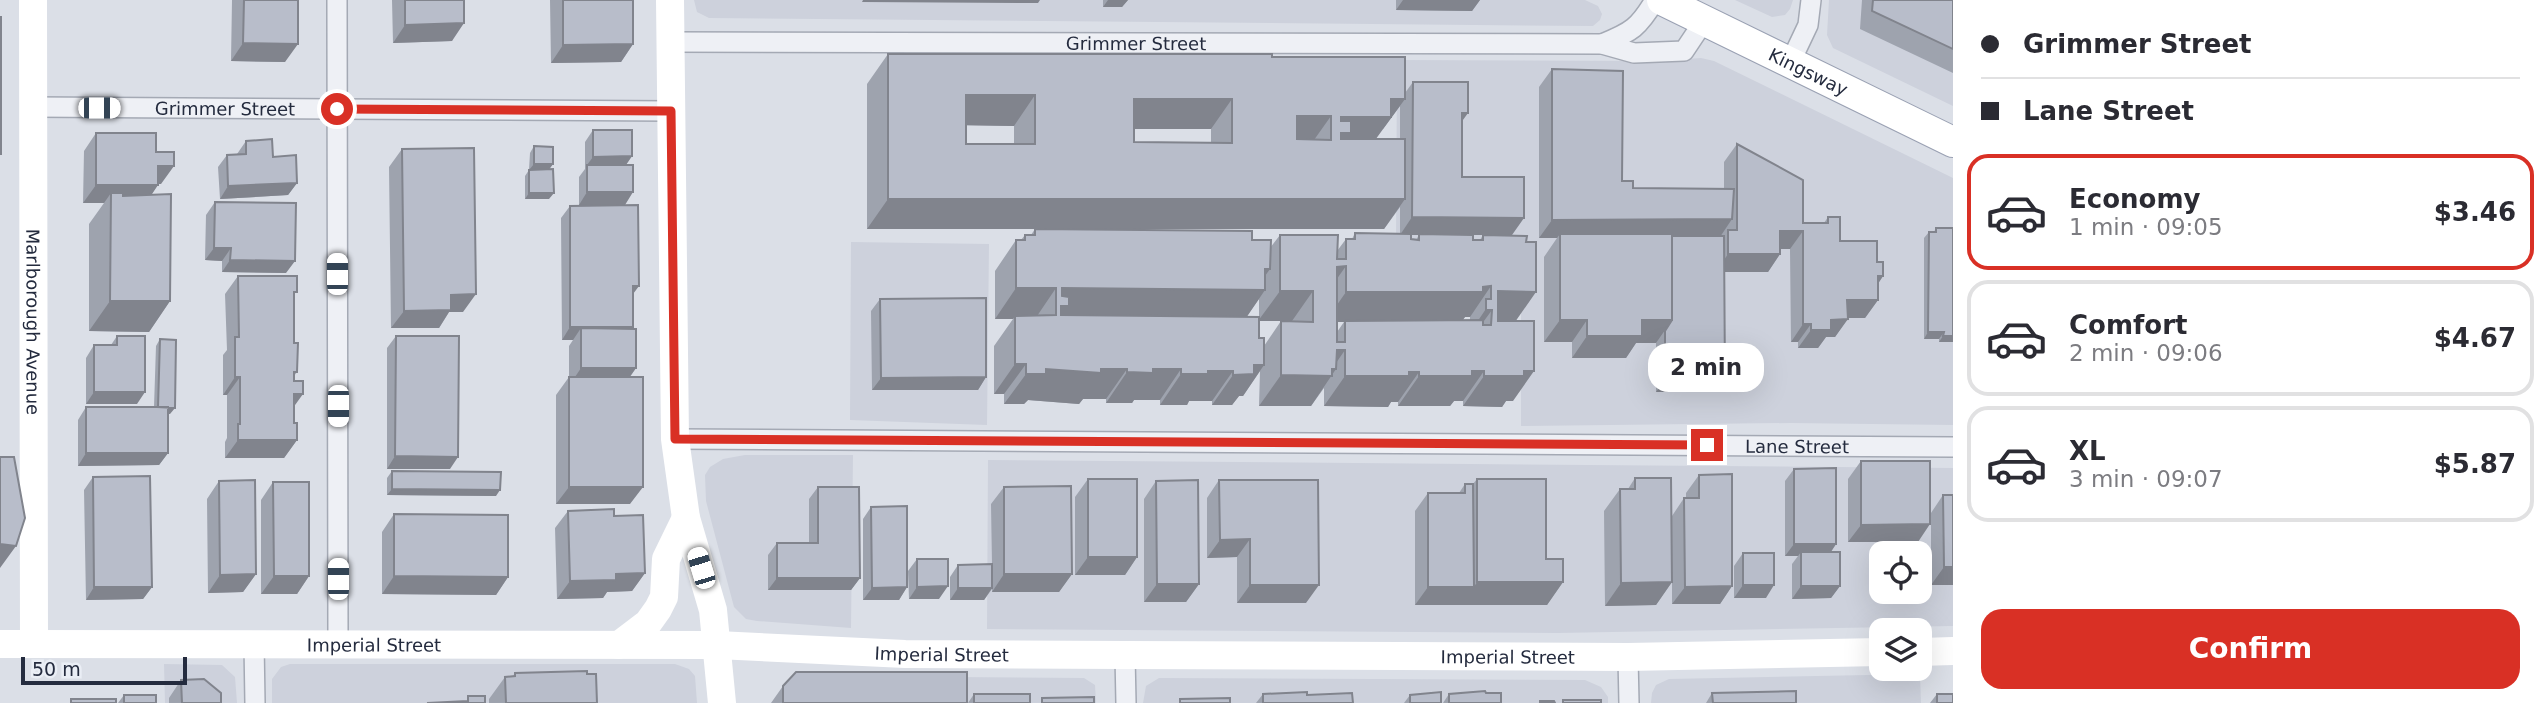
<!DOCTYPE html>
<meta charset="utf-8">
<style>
:root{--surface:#fff;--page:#f7f7f7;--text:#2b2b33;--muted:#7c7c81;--line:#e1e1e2;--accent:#d93025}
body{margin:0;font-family:"DejaVu Sans",sans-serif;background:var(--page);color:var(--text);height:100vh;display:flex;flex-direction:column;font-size:26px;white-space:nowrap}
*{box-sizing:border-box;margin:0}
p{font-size:23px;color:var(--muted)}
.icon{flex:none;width:38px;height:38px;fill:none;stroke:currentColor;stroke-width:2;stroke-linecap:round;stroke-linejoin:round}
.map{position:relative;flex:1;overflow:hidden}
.details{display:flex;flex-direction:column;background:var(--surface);width:595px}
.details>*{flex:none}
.banner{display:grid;align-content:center;height:154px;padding:0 28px;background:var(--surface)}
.buttons{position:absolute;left:1869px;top:541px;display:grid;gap:14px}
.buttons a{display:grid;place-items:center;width:63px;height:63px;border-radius:14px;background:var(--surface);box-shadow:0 7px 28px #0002;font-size:35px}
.scale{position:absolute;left:21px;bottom:18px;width:166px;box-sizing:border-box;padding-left:7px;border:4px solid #242b3e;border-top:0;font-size:19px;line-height:24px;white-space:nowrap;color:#242b3e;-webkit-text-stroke:5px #eaeef5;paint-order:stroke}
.end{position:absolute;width:32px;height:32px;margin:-16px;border:9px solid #d93025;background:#fff;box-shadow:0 0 0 4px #fff}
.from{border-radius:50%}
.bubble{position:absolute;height:49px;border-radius:21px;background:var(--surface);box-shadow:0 7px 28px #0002;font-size:23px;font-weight:800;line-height:49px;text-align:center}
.car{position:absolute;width:21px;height:42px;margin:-21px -10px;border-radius:9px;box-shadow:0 0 5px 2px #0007;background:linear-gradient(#fff 24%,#345 0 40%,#fff 0 76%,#345 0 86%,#fff 0)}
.banner b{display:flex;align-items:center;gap:24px;height:66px;font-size:26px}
.banner b+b{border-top:2px solid var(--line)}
.banner i{width:18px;height:18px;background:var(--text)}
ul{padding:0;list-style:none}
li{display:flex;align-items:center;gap:21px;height:116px;margin:0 14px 10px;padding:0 14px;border:4px solid var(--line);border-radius:21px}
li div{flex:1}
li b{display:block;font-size:26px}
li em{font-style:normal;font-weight:800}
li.current{border-color:var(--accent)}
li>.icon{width:63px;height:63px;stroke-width:1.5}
.button{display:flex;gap:14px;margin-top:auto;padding:14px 28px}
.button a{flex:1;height:80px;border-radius:21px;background:var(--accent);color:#fff;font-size:28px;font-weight:800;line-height:80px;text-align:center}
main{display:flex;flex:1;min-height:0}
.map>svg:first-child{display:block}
</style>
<main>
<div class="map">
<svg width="1953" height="703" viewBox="0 0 1953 703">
<rect width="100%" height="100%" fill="#dbdfe7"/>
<path fill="#cdd1dc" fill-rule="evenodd" d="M694 0H1585L1598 6 1602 14 1600 20 1593 26 709 18 697 12Z
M1735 0H1793L1790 9 1785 15 1772 17Z
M1829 0H1953V106L1833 48 1827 35Z
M1701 58 1714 61 1953 178V425L1791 423 1521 426V245L1396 244 1397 60 1657 61Z
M851 242 989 244 987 425 850 420Z
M745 455H853L851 628 757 621 746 619 734 607 706 501 705 475 710 467 723 459Z
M988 460 1953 468V626L1557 633 987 629ZM1881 553H1920V592H1881Z
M164 664 222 665 235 677 237 703H165Z
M290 664H675L689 669 695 676 697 703H272V679L281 667Z
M1920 674 1921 703H1651L1652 693 1656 685 1669 679Z
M954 677 1084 678 1095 685 1096 703H955Z
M1159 678 1585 680 1601 687 1608 697V703H1143L1146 686Z"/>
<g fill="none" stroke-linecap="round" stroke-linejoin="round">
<defs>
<g id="street">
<path d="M337 0 338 643"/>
<path id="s1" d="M670 42 1602 44 1634 53 1684 51 1704 21"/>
<path d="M1602 44C1632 32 1639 27 1655 0"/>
<path d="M1790 63 1808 25 1811 0"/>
<path id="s2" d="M33 107 671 111"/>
<path id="s3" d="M675 439 1953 447"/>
<path d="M254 643 255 703"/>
<path d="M1125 655 1126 703"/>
<path d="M1628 657 1629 703"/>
</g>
<g id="primary">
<path id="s6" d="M1662 0 1953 142"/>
</g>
</defs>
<use href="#street" stroke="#a4a9b4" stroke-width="22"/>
<use href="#primary" stroke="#9aa1b3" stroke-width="32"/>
<use href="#street" stroke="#eef0f5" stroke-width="19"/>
<g stroke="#fff" stroke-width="28">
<path id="s4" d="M33 0 34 644"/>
<path d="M670 0 675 439 686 518 713 610 722 703"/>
<path id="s5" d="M0 644 717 645 905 654 1125 655 1628 657 1881 652"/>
<path d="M619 645 648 623 658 609 664 597 666 559 686 518"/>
<path d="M1920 652 1953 651"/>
</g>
<use href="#primary" stroke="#fff" stroke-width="30"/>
</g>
<path fill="#9ea3ae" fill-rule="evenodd" d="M232 0H298L285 62 231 61Z
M392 0H464L452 41 393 43Z
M550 0H633V44L621 62 551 63Z
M1103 0H1128L1122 7H1103Z
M1396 0H1480L1472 11 1396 10Z
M1862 0H1953V73L1860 29Z
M888 54 1272 57 1405 93 1413 82 1462 121V177L1512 235 1526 242 1516 321 1513 401H1506L1502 407 1463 406V401H1454L1450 406H1398V402H1391L1388 407 1324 406V388L1311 406H1259L1260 371 1243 396H1239L1232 405H1212V401H1189L1187 405H1160V400H1134L1132 403H1106V399H1083L1079 404 1028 400 1024 404H1004V394H994V346L1013 319H995V271L1016 240H1021L1025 235H1031L1035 229H867V84ZM1400 106V139H1375L1382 129H1383ZM966 125 1014 126V144H966ZM1134 129H1211V143L1134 142ZM1400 207V234L1355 233 1352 239H1346L1337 251 1280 235 1270 248 1252 240 1048 229H1384ZM1411 235H1419L1416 240 1411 239ZM1473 235H1483L1480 240H1473ZM1259 299V317H1246ZM1465 317H1470V320H1463ZM1259 321H1292H1281L1264 346 1259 338ZM1337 322H1344L1337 332Z
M1552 69 1622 181 1633 188 1724 189V162L1737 144 1803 223H1824L1828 217 1840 241 1877 262 1883 276 1878 284V300L1865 318H1848L1835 337H1826L1818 348H1798V342H1791L1790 249H1780V254L1768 272H1724L1716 392H1656V343H1636L1626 358H1572V342H1544V257L1557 238H1539V87Z
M593 130 632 156 626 165 625 205H579V177L585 169V142Z
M96 133 156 152 161 184H158L151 195 170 301 149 332 89 331V224L104 203H83L84 151Z
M246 141 273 157 297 183 288 195 220 199 218 167 227 155 237 154Z
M534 146 553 164 549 169V199H525V176L529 170 530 153Z
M402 149 463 312H449L439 328H391L389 167Z
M215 202 286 273 222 272V261L205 260 206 215Z
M570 206 633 294V327L632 329 636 368 630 377V504H556V395L569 377V346L573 340H562L561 218Z
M1936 228 1953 342H1939V339H1924V238L1929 232H1934Z
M238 276 294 296V343L297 372 294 376V423L297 440 284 458H225V442L227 438V395H223V355L227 350 225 294Z
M880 299 986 377 978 390H872L871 311Z
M117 336 137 404H86V358L94 345H111Z
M396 336 450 469H387V348Z
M160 339 170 414H168V453L159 465 78 466V420L86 407H154L156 346Z
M1861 461 1918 542H1848V479Z
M1794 469 1836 544 1831 552 1840 586 1831 598 1792 599V564L1798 556H1785V481Z
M392 471 496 496 387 495V478Z
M1699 475 1732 586 1720 604H1672V516L1684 498H1686V493Z
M93 477 152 587 143 599 86 600 84 490Z
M1635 478 1672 582 1656 605 1605 606 1604 511 1620 489H1628Z
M1088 479 1137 557 1125 575H1075V497Z
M1477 479 1546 559 1563 582 1547 605H1415V511L1428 493H1459L1465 484H1473Z
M1219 480 1306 603H1237V557L1207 558V498Z
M219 481 256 574 243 592 208 593 207 499Z
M1156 481 1199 584 1186 602H1144V499Z
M273 482 309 576 297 594H261V500Z
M818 487 860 578 851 590H768V555L777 543H809V499Z
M1004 487 1072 574 1059 592H992V589L984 600H950V577L958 565 992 564 991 504Z
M1943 495H1953V585H1931V513Z
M871 507 907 587 899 600H863V519Z
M568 511 614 516 645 573 632 591 607 592 603 598 557 599 555 528Z
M394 514 508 577 496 595 382 594V532Z
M1743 553 1766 598H1734V566Z
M917 559 939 599H909L908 571Z
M515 673 587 674 597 703H489V699L505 677 513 676Z
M181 680 221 703H169V698Z
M783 686 967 703H771Z
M1486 693 1501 703H1443L1449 694Z
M1712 693 1796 703H1706Z
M974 694 1030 703H968Z
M1263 694 1307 695 1353 703H1256Z
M1937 694 1953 703H1930Z
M124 695 156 703H118Z
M1410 695 1441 703H1404Z"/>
<path fill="#81848d" d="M863 0H1040L1038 3 862 2Z
M1108 0H1128L1122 7H1103Z
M1403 0H1480L1472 11 1396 10Z
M464 23 452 41 393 43 405 25Z
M243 43 298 44 285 62 231 61Z
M633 44 621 62 551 63 563 45Z
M966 95H1035L1014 126 945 125Z
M1134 99H1232L1211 129H1112Z
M1391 99H1405L1370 147 1331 140 1341 117Z
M1462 113H1468L1455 131Z
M1297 116H1331L1309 147H1276Z
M632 156 623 169 587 165 593 157Z
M534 164H553L548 171 529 170Z
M158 166H174L161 184H146Z
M297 183 288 195 220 199 228 186Z
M96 185H158L146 203 111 193 104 203H83Z
M587 192H633L625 205H579Z
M529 193H554L549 199H525Z
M888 199H1405L1384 229H867Z
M1412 217 1524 218 1512 235H1400Z
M1732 219 1720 237 1560 234 1557 238H1539L1552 220Z
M1780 231H1803L1790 249H1768Z
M214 248H231L222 261 205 260Z
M1728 254H1780L1768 272H1716Z
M230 260 295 261 286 273 222 272Z
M1346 266 1324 297 1337 267Z
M1265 269H1270L1255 290H1265L1244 321 1056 315 1062 288Z
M1878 276H1883L1871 294Z
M633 286H639L630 298Z
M1491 286 1470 317H1465L1461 322H1325L1346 292Z
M1016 288H1056L1035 319 1015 316 1013 319H995Z
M1280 291H1313L1292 321H1258Z
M1498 291 1536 292 1515 322H1491L1492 310 1470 340H1465Z
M476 294 463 312H449L439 328H391L404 311 451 295Z
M1847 300H1878L1865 318H1835Z
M110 301H170L149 332 89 331Z
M1848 319 1835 337H1826L1818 348H1798L1811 330 1831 320Z
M1560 320H1587L1572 342H1544Z
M1642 320H1672L1656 343H1636L1626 358H1572L1587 336Z
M1803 324H1811L1798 342H1791Z
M570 327H633L624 339 581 328 573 340H562Z
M1928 332H1944L1939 339H1924Z
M1943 336H1953V342H1939Z
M1337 350H1345L1327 376 1332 369H1336L1311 406H1259L1281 375Z
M1015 364H1026L1004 394H994Z
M1254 365H1264L1243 396H1239L1232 405H1212L1233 375Z
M581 368H636L623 386H569Z
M1046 369H1127L1106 399H1083L1079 404 1028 400 1024 404H1004L1026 374Z
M1153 369H1181L1160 400H1134L1132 403H1106L1127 372Z
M1208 371H1233L1212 401H1189L1187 405H1160L1181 374Z
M1472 371H1484L1463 401H1454L1450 406H1398L1419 376Z
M1524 371H1534L1513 401H1506L1502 407 1463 406 1484 376Z
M1409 372H1419L1398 402H1391L1388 407 1324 406 1345 376Z
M235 377H240L227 395H223Z
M986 377 978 390H872L881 378Z
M1665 380H1725L1716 392H1656Z
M94 392H145L137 404H86Z
M294 394H303L290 412Z
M158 407 175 408 170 414H154Z
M238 440H297L284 458H225Z
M86 453H168L159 465 78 466Z
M395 456 458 457 450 469H387Z
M569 487H643L630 504H556Z
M392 489 500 490 496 496 387 495Z
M1930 524 1918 542H1848L1861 525Z
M1250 539 1237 557 1207 558 1220 540Z
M0 544 16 546 0 568Z
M1794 544H1836L1828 556 1801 552 1798 556H1785Z
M1088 557H1137L1125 575H1075Z
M1944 567H1953V585H1931Z
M645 573 632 591 607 592 603 598 557 599 570 581 616 574Z
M256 574 243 592 208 593 220 575Z
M1004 574H1072L1059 592H992Z
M274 576H309L297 594H261Z
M394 576 508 577 496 595 382 594Z
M777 578H860L851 590H768Z
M1477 582H1563L1547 605H1415L1428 587H1474Z
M1672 582 1656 605 1605 606 1621 583Z
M1157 584H1199L1186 602H1144Z
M1250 585H1319L1306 603H1237Z
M1743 585H1774L1766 598H1734Z
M948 586 939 599H909L917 587Z
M1732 586 1720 604H1672L1685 587Z
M1801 586H1840L1831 598 1792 599Z
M94 587H152L143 599 86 600Z
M907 587 899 600H863L872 588Z
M958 588H992L984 600H950Z"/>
<path fill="#b8bdca" stroke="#81848d" stroke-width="2" fill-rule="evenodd" d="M244 0H298V44L243 43Z
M405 0H464V23L405 25Z
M563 0H633V44L563 45Z
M1873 0H1953V49L1872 11Z
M0 17H1V154H0Z
M888 54H1272V57H1405V99H1391V117H1341V121H1351V133H1341V139H1405V199H888ZM966 95H1035V144H966ZM1134 99H1232V143L1134 142ZM1297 116H1331V140L1297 139Z
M1552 69 1623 71 1622 181H1633V188L1734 189 1732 219 1552 220Z
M1413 82H1468V113H1462V177H1524V218L1412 217Z
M593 130H632V156L593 157Z
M96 133H156V152H174V166H158V185H96Z
M272 139 273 157 296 155 297 183 228 186 227 155 246 154V141Z
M1737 144 1803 180V223H1828V217H1840V241H1877V262H1883V276H1878V300H1847L1848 319 1831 320V330H1811V324H1803V231H1780V254H1728V230H1737Z
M534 146 553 147V164H534Z
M474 148 476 294 451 295V310L404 311 402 149Z
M587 165H633V192H587Z
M553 169 554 193H529V170Z
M111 193H123V196L171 194 170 301H110Z
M215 202 296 203 295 261 230 260 231 248H214Z
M638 205 639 286H633V327H570V206Z
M1936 228H1953V336H1943L1944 332H1928L1929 232H1936Z
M1035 229 1252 231V240H1271L1270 269H1265V290L1062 288V296L1069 297V306H1061V315L1259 317V338H1264V365H1254V374L1233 375V371H1208V374H1181V369H1153V373L1127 372V369H1101V373L1046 369V374H1026V364H1015V316L1056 315V288H1016V240H1025V235H1035Z
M1355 233 1411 234V239L1419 240V234L1473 235V240H1483V235L1527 236 1526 242H1536V292L1498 291V321H1534V371H1524V376H1484V371H1472V376H1419V372H1409V376H1345V350H1337L1336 369H1332V376L1281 375V321L1313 322V291H1280V235H1338L1337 259H1346V239H1355ZM1346 266V292H1483V287L1491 286V299H1486V310H1492L1491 325H1483V320L1345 321V342H1337V267Z
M1560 234H1672V320H1642V336H1587V320H1560Z
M1672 236H1724L1725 380H1665V331L1672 320Z
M238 276H297V292H294V343H298L297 372H294V381H303V394H294V423H297V440H238V424H240V377H235V337H239Z
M986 298V377L881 378 880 299Z
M581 328 636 329V368H581Z
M117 336H145V392H94V345H117Z
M396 336H459L458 457 395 456Z
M160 339 176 340 175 408 158 407Z
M569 377H643V487H569Z
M86 407H168V453H86Z
M0 457H14L25 518 16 546 0 544Z
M1861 461H1930V524L1861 525Z
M1836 468V544H1794V469Z
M392 471 501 472 500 490 392 489Z
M1732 474V586L1685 587 1684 498H1699V475Z
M150 476 152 587H94L93 477Z
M1635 478H1671L1672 582 1621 583 1620 489H1635Z
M1088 479H1137V557H1088Z
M1477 479H1546V559H1563V582H1477Z
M255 480 256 574 220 575 219 481Z
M1198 480 1199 584H1157L1156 481Z
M1219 480H1318L1319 585H1250V539L1220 540Z
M273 482H309V576H274Z
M1465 484H1473L1474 587H1428V493H1465Z
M1071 486 1072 574H1004V487Z
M818 487H859L860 578H777V543H818Z
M1943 495H1953V567H1944Z
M907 506V587L872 588 871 507Z
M614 509V516L643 515 645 573 616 574V580L570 581 568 511Z
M394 514 508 515V577L394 576Z
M1801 552H1840V586H1801Z
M1743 553H1774V585H1743Z
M917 559H948V586L917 587Z
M992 564V588H958V565Z
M587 671V674H596L597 703H506L505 677 515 676V673Z
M796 672H967V703H783V686Z
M204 679 221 693V703H182L181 680Z
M1485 691 1486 693H1501V703H1449V694Z
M1796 691V703H1713L1712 693Z
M1307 692V695L1352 693 1353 703H1263V694Z
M1441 692V703H1410V695Z
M974 694H1030V703H974Z
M1937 694H1953V703H1937Z
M124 695H156V703H124Z
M468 696H485V703H427L468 701Z
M1094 697V703H1042V698Z
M1230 698V703H1180V699Z
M71 699H116V703H71Z
M1563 700H1601V703H1563Z
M1540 701H1554L1555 703H1540Z"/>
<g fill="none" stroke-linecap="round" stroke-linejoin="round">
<path stroke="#d93025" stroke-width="9" d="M337 109 671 111 675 439 1707 445"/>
</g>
<g text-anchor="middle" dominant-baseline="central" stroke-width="5" stroke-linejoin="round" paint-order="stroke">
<g font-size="18" fill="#242b3e" stroke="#eaeef5">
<text stroke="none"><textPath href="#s1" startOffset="466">Grimmer Street</textPath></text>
<text stroke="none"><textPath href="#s6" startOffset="163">Kingsway</textPath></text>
<text stroke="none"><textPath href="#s2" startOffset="192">Grimmer Street</textPath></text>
<text stroke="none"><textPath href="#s4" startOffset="322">Marlborough Avenue</textPath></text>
<text stroke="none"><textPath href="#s3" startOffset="1122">Lane Street</textPath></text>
<text stroke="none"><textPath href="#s5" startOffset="374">Imperial Street</textPath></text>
<text stroke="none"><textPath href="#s5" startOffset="942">Imperial Street</textPath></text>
<text stroke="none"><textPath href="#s5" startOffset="1508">Imperial Street</textPath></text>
</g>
</g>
</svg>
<div class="buttons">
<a><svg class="icon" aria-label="locate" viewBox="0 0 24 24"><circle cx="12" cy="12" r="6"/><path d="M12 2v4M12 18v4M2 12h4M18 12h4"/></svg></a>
<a><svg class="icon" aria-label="layers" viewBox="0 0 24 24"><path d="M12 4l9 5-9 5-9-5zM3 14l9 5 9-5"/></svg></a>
</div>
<div class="scale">50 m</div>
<i class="end from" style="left:337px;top:109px"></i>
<i class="end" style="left:1707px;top:445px"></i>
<div class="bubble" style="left:1648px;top:343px;width:116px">2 min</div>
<i class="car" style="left:99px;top:108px;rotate:90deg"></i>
<i class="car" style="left:337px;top:274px;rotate:0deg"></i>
<i class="car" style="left:338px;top:406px;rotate:180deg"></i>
<i class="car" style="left:701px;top:568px;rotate:343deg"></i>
<i class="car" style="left:338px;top:579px;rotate:0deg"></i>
</div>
<section class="details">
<div class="banner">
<b><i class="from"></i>Grimmer Street</b>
<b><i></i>Lane Street</b>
</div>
<ul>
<li class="current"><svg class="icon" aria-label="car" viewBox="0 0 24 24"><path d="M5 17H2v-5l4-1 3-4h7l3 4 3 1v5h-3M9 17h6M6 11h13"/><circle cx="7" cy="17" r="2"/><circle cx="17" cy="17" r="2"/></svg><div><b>Economy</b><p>1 min · 09:05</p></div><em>$3.46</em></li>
<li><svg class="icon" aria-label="car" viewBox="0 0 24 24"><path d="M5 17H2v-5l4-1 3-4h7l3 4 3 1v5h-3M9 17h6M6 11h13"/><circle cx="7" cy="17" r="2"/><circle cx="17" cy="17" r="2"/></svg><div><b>Comfort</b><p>2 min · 09:06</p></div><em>$4.67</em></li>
<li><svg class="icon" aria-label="car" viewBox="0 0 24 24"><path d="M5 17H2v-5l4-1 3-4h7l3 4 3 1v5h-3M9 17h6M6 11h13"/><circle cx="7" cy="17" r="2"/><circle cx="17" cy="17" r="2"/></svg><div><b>XL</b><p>3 min · 09:07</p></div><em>$5.87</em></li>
</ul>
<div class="button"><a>Confirm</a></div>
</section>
</main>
